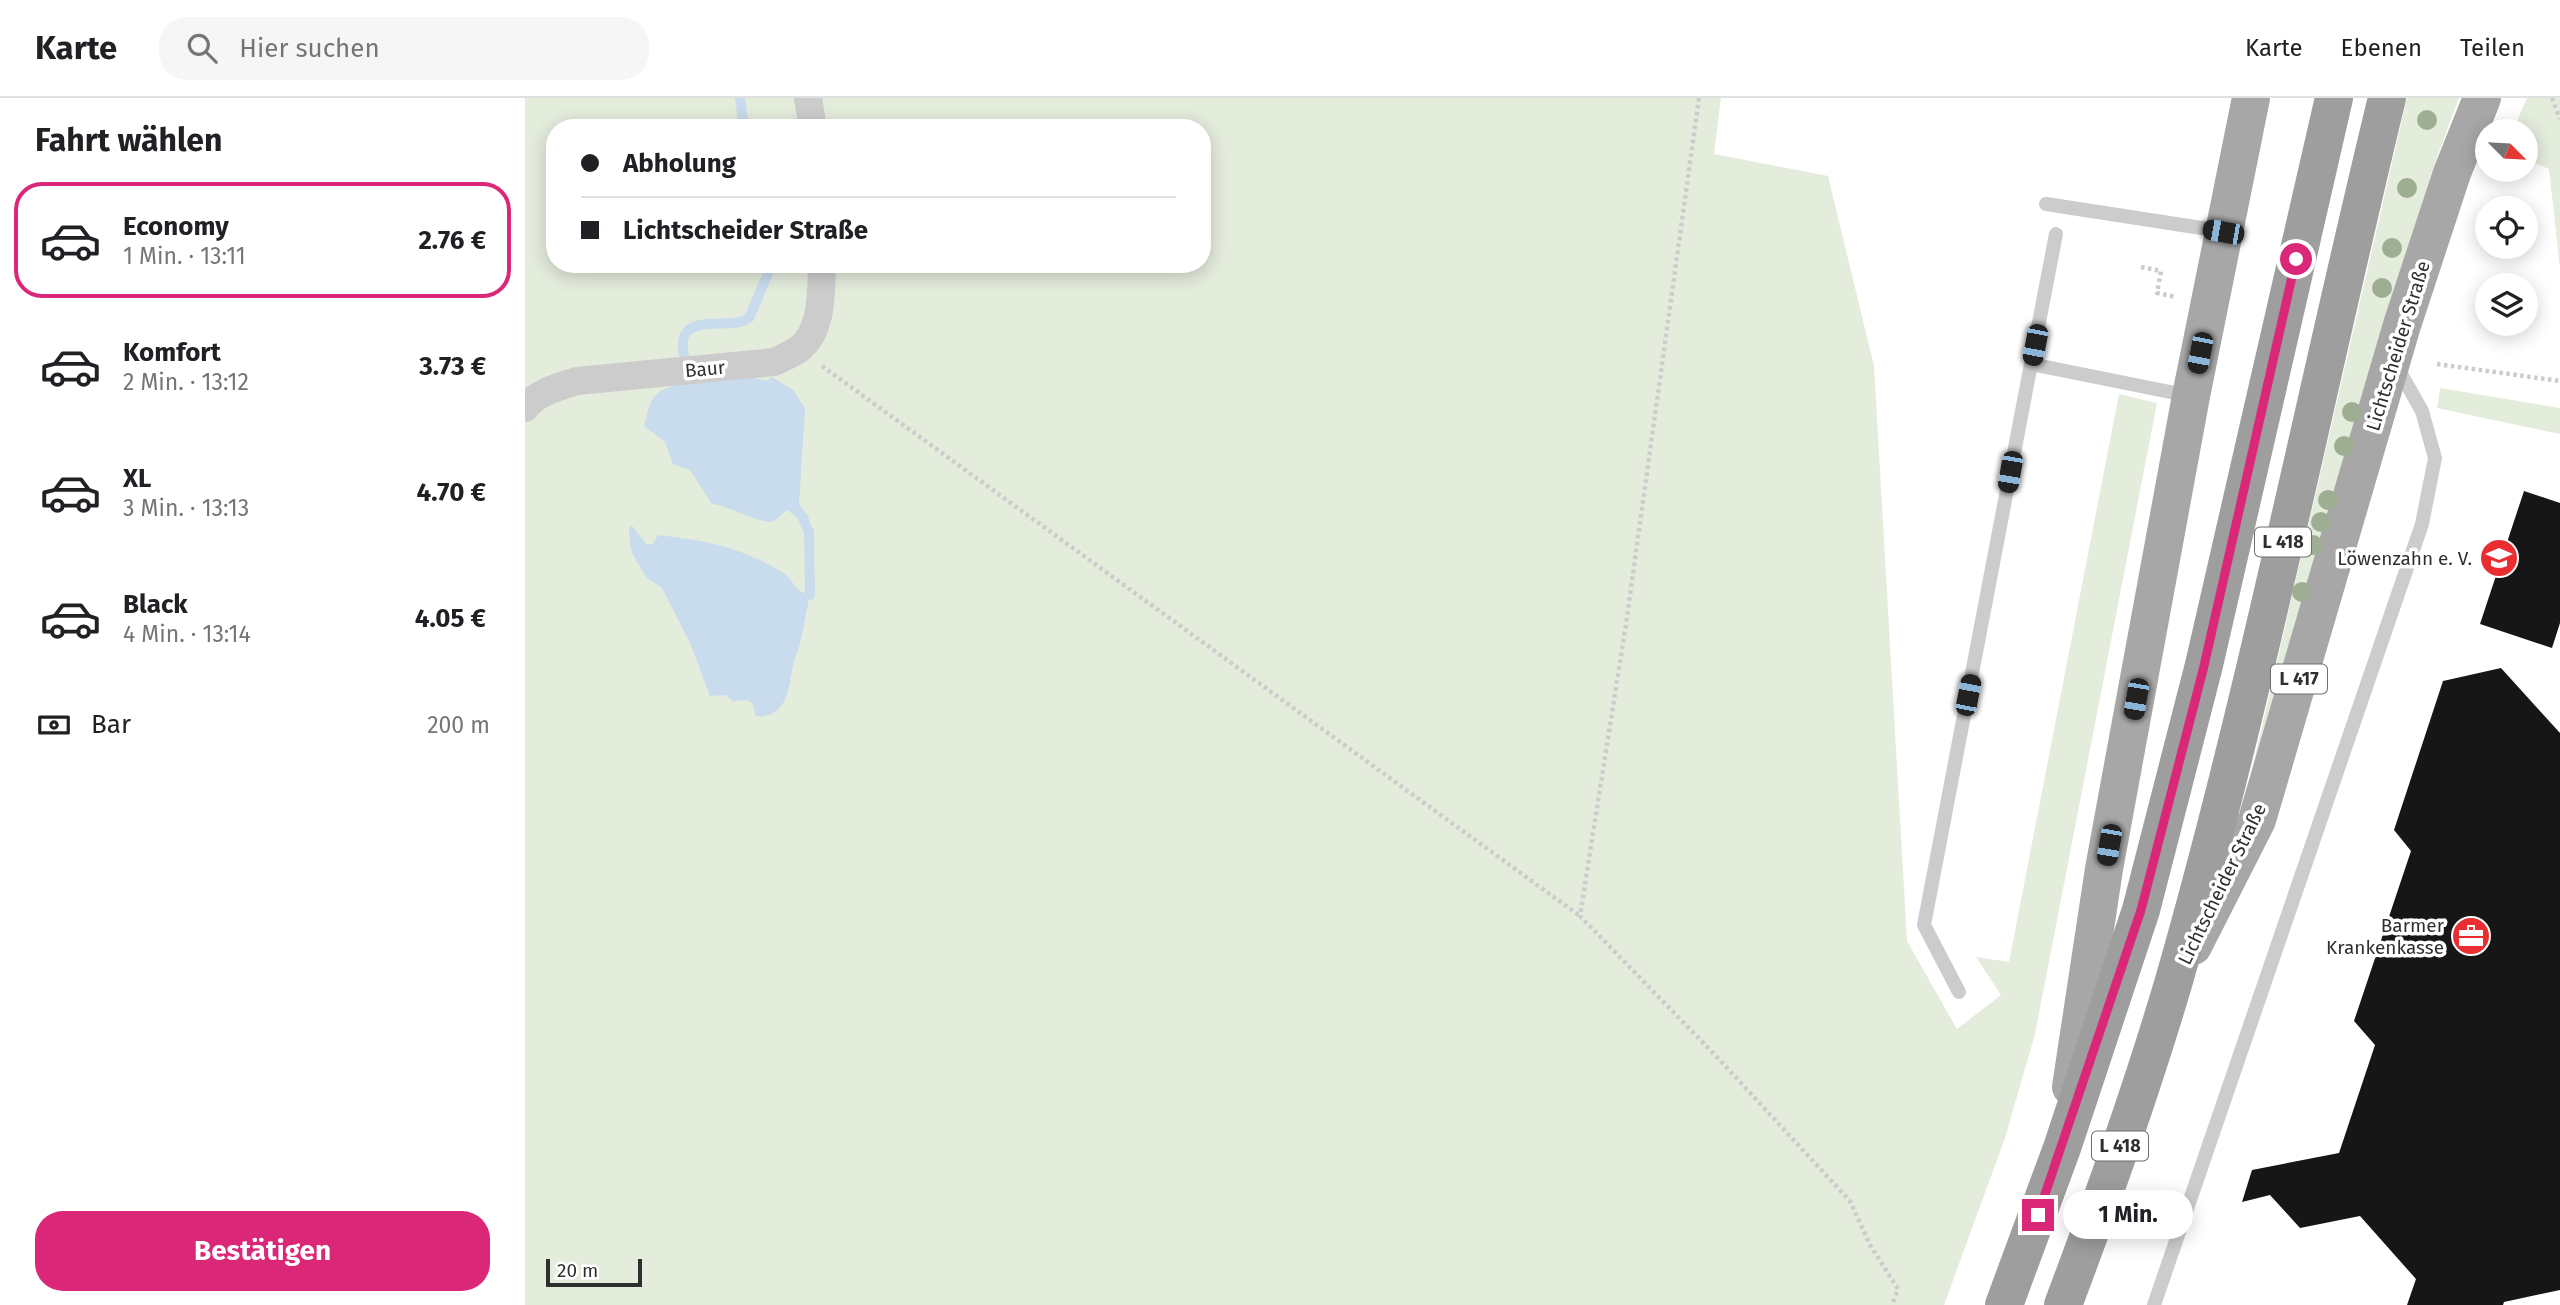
<!DOCTYPE html>
<html lang="de">
<meta charset="utf-8">
<style>
:root{--surface:#fff;--page:#f6f6f6;--text:#202124;--muted:#757577;--line:#e0e0e0;--accent:#db2777}
body{margin:0;font-family:"Fira Sans",sans-serif;background:var(--page);color:var(--text);height:100vh;display:flex;flex-direction:column;font-size:26px;white-space:nowrap}
*{box-sizing:border-box;margin:0}
p{font-size:23px;color:var(--muted)}
.icon{flex:none;width:38px;height:38px;fill:none;stroke:currentColor;stroke-width:2;stroke-linecap:round;stroke-linejoin:round}
.map{position:relative;flex:1;overflow:hidden}
.details{display:flex;flex-direction:column;background:var(--surface);width:525px}
.details>*{flex:none}
.guide{position:absolute;left:21px;top:21px;width:665px;height:154px;border-radius:28px;box-shadow:0 4px 18px #0003;display:grid;align-content:center;height:154px;padding:0 35px;background:var(--surface)}
.needle{width:46px;rotate:114deg}
.controls{position:absolute;left:1950px;top:21px;display:grid;gap:14px}
.controls a{display:grid;place-items:center;width:63px;height:63px;border-radius:50%;background:var(--surface);box-shadow:0 4px 18px #0003;font-size:35px}
.scale{position:absolute;left:21px;bottom:18px;width:96px;box-sizing:border-box;padding-left:7px;border:4px solid #2f2f2f;border-top:0;font-size:19px;line-height:24px;white-space:nowrap;color:#2f2f2f;-webkit-text-stroke:5px #fff;paint-order:stroke}
.end{position:absolute;width:32px;height:32px;margin:-16px;border:9px solid #db2777;background:#fff;box-shadow:0 0 0 4px #fff}
.from{border-radius:50%}
.bubble{position:absolute;height:49px;border-radius:24px;background:var(--surface);box-shadow:0 4px 18px #0003;font-size:23px;font-weight:700;line-height:49px;text-align:center}
.car{position:absolute;width:21px;height:42px;margin:-21px -10px;border-radius:9px;box-shadow:0 0 5px 2px #0007;background:linear-gradient(#222 24%,#8ab4d8 0 40%,#222 0 76%,#8ab4d8 0 86%,#222 0)}
.guide b{display:flex;align-items:center;gap:24px;height:66px;font-size:26px}
.guide b+b{border-top:2px solid var(--line)}
.guide i{width:18px;height:18px;background:var(--text)}
ul{padding:0;list-style:none}
li{display:flex;align-items:center;gap:21px;height:116px;margin:0 14px 10px;padding:0 21px;border:4px solid transparent;border-radius:28px}
li div{flex:1}
li b{display:block;font-size:26px}
li em{font-style:normal;font-weight:700}
li.selected{border-color:var(--accent)}
li>.icon{width:63px;height:63px;stroke-width:1.5}
h2{padding:0 35px;font-size:32px;line-height:84px}
.pay{display:flex;align-items:center;gap:18px;height:77px;padding:0 35px;font-size:26px}
.pay p{margin-inline-start:auto}
.cta{display:flex;gap:14px;margin-top:auto;padding:14px 35px}
.cta a{flex:1;height:80px;border-radius:28px;background:var(--accent);color:#fff;font-size:28px;font-weight:700;line-height:80px;text-align:center}
header{display:flex;align-items:center;gap:42px;box-sizing:border-box;height:98px;padding:0 35px;background:var(--surface);border-bottom:2px solid var(--line)}
header strong{font-size:33px}
nav{display:flex;gap:38px;margin-inline-start:auto;font-size:24px}
.search{width:490px;height:63px;background:var(--page);display:flex;align-items:center;gap:18px;box-sizing:border-box;padding:0 24px;border-radius:28px;color:var(--muted);font-size:26px}
main{display:flex;flex:1;min-height:0}
.map>svg:first-child{display:block}
</style>
<header>
<strong>Karte</strong>
<div class="search"><svg class="icon" aria-label="search" viewBox="0 0 24 24"><circle cx="10" cy="10" r="6"/><path d="M15 15l6 6"/></svg>Hier suchen</div>
<nav><a>Karte</a><a>Ebenen</a><a>Teilen</a></nav>
</header>
<main>
<section class="details">
<h2>Fahrt wählen</h2>
<ul>
<li class="selected"><svg class="icon" aria-label="car" viewBox="0 0 24 24"><path d="M5 17H2v-5l4-1 3-4h7l3 4 3 1v5h-3M9 17h6M6 11h13"/><circle cx="7" cy="17" r="2"/><circle cx="17" cy="17" r="2"/></svg><div><b>Economy</b><p>1 Min. · 13:11</p></div><em>2.76 €</em></li>
<li><svg class="icon" aria-label="car" viewBox="0 0 24 24"><path d="M5 17H2v-5l4-1 3-4h7l3 4 3 1v5h-3M9 17h6M6 11h13"/><circle cx="7" cy="17" r="2"/><circle cx="17" cy="17" r="2"/></svg><div><b>Komfort</b><p>2 Min. · 13:12</p></div><em>3.73 €</em></li>
<li><svg class="icon" aria-label="car" viewBox="0 0 24 24"><path d="M5 17H2v-5l4-1 3-4h7l3 4 3 1v5h-3M9 17h6M6 11h13"/><circle cx="7" cy="17" r="2"/><circle cx="17" cy="17" r="2"/></svg><div><b>XL</b><p>3 Min. · 13:13</p></div><em>4.70 €</em></li>
<li><svg class="icon" aria-label="car" viewBox="0 0 24 24"><path d="M5 17H2v-5l4-1 3-4h7l3 4 3 1v5h-3M9 17h6M6 11h13"/><circle cx="7" cy="17" r="2"/><circle cx="17" cy="17" r="2"/></svg><div><b>Black</b><p>4 Min. · 13:14</p></div><em>4.05 €</em></li>
</ul>
<div class="pay"><svg class="icon" aria-label="cash" viewBox="0 0 24 24"><path d="M3 7h18v10H3z"/><circle cx="12" cy="12" r="2"/></svg>Bar<p>200 m</p></div>
<div class="cta"><a>Bestätigen</a></div>
</section>
<div class="map">
<svg width="2035" height="1207" viewBox="0 0 2035 1207">
<rect width="100%" height="100%" fill="#fff"/>
<path fill="#e4ecdc" fill-rule="evenodd" d="M0 0H1196L1189 56 1303 78 1349 268 1382 843 1432 931 1476 897 1451 859 1484 864 1594 296 1632 305 1510 936 1480 1040 1419 1207H0ZM30 30H677V166H30Z
M1882 0H1934L1908 70 1723 689Z
M2002 0H2035V170L2024 71 2000 61V33H1994L1993 20Z
M1915 290 2035 310V336L1912 310Z"/>
<path fill="#c8dced" d="M223 278 241 283 247 279 268 292 280 310 274 406 283 418 285 427 281 430 276 422 262 412C257 415 254 420 249 423 238 428 203 407 187 406L165 372 148 366 140 344 119 328C122 318 123 305 131 297 144 282 203 281 223 278Z
M107 428 122 447 128 446 133 437C183 443 213 448 257 474 270 482 267 492 285 497 281 513 279 530 275 546 273 553 269 560 268 567 264 590 262 621 231 618L227 605 222 602 208 603 200 597 185 598 165 545 137 490 122 480 108 457 105 447 104 430Z"/>
<g fill="none" stroke-linecap="round" stroke-linejoin="round">
<path stroke="#c8dced" stroke-width="10" d="M215 0 219 30
M160 262C145 208 205 235 224 220L247 166
M277 419 284 434 285 497"/>
</g>
<path fill="#161616" d="M1999 393 2035 405V525L2027 550 1955 526Z
M1976 570 2035 635V1192L1979 1204 1978 1207H1882L1891 1181 1835 1118 1775 1130 1745 1097 1717 1104 1727 1072 1814 1055 1850 947 1829 923 1886 753 1869 732 1918 583Z"/>
<g fill="none" stroke-linecap="round" stroke-linejoin="round">
<path stroke="#ccc" stroke-width="4.5" stroke-dasharray="3.5 3.5" stroke-linecap="butt" d="M1174 0 1101 526 1055 818 1191 958 1325 1103 1345 1147 1373 1191 1367 1207
M2027 0 2035 21
M1616 169 1636 173 1632 195 1651 199
M1912 266 2035 283
M297 268 1055 818"/>
<path stroke="#ccc" stroke-width="14" d="M1521 106 1696 133
M1531 136 1506 266 1665 298
M1434 894 1399 827 1506 266
M1629 1207 1897 426 1910 360 1897 313 1872 269"/>
<path stroke="#ccc" stroke-width="28" d="M283 0 288 30
M0 310C12 294 34 289 52 283L249 264C257 260 267 256 274 251 298 233 296 193 297 166"/>
<path stroke="#a7a7a7" stroke-width="38" d="M1668 848 1732 722 1877 227 1927 75 1957 0
M1546 989 1579 771 1666 298 1726 0"/>
<path stroke="#9e9e9e" stroke-width="38" d="M1479 1207 1537 1050 1616 812 1679 567 1809 0
M1538 1207C1578 1101 1616 994 1648 886 1732 594 1790 295 1862 0"/>
</g>
<g fill="#9eae93">
<circle cx="1902" cy="22" r="10"/>
<circle cx="1882" cy="90" r="10"/>
<circle cx="1867" cy="150" r="10"/>
<circle cx="1857" cy="190" r="10"/>
<circle cx="1827" cy="314" r="10"/>
<circle cx="1819" cy="348" r="10"/>
<circle cx="1803" cy="402" r="10"/>
<circle cx="1796" cy="424" r="10"/>
<circle cx="1788" cy="447" r="10"/>
<circle cx="1777" cy="494" r="10"/>
</g>
<g fill="none" stroke-linecap="round" stroke-linejoin="round">
<path stroke="#db2777" stroke-width="9" d="M1513 1117 1616 812 1679 568 1771 161"/>
</g>
<defs>
<symbol id="school-disc" viewBox="-11 -11 22 22"><circle r="9.5" fill="#e92d30" stroke="#fff"/><path d="M0-5L7-2L0 1L-7-2ZM-4 1L0 2.5L4 1V4Q0 6-4 4Z" fill="#fff"/></symbol>
<symbol id="office-disc" viewBox="-11 -11 22 22"><circle r="9.5" fill="#e92d30" stroke="#fff"/><path d="M-6-3h4V-5.5h4V-3h4V5H-6ZM-1-4.5V-3h2v-1.5ZM-6 0V1H6V0Z" fill="#fff"/></symbol>
</defs>
<g fill-rule="evenodd">
<use href="#school-disc" x="1952" y="438" width="44" height="44"/>
<use href="#office-disc" x="1924" y="816" width="44" height="44"/>
</g>
<g text-anchor="middle" dominant-baseline="central" stroke-width="7" stroke-linejoin="round" paint-order="stroke">
<g fill="#fff" stroke="#6d6d6d" stroke-width="2">
<rect x="1730" y="429.5" width="56" height="29" rx="5"/>
<rect x="1746" y="566.5" width="56" height="29" rx="5"/>
<rect x="1567" y="1033.5" width="56" height="29" rx="5"/>
</g>
<g font-size="18" font-weight="bold" fill="#2f2f2f">
<text x="1758" y="444">L 418</text>
<text x="1774" y="581">L 417</text>
<text x="1595" y="1048">L 418</text>
</g>
<g font-size="19" fill="#2f2f2f" stroke="#fff">
<text transform="translate(1873 248) rotate(-73)">Lichtscheider Straße</text>
<text transform="translate(180 271) rotate(-5)">Baur</text>
<text transform="translate(1697 786) rotate(-64)">Lichtscheider Straße</text>
</g>
<g font-size="19" fill="#2f2f2f" stroke="#fff" text-anchor="end">
<text x="1947" y="460">Löwenzahn e. V.</text>
<text x="1919" y="827">Barmer<tspan x="1919" dy="22">Krankenkasse</tspan></text>
</g>
</g>
</svg>
<div class="controls">
<a><svg class="needle" viewBox="-14 -14 28 28"><path d="M0-13l5 13h-10z" fill="#e53935"/><path d="M0 13l5-13h-10z" fill="#757577"/></svg></a>
<a><svg class="icon" aria-label="locate" viewBox="0 0 24 24"><circle cx="12" cy="12" r="6"/><path d="M12 2v4M12 18v4M2 12h4M18 12h4"/></svg></a>
<a><svg class="icon" aria-label="layers" viewBox="0 0 24 24"><path d="M12 4l9 5-9 5-9-5zM3 14l9 5 9-5"/></svg></a>
</div>
<div class="scale">20 m</div>
<i class="end from" style="left:1771px;top:161px"></i>
<i class="end" style="left:1513px;top:1117px"></i>
<div class="bubble" style="left:1538px;top:1092px;width:130px">1 Min.</div>
<i class="car" style="left:1698px;top:134px;rotate:280deg"></i>
<i class="car" style="left:1510px;top:247px;rotate:191deg"></i>
<i class="car" style="left:1675px;top:255px;rotate:191deg"></i>
<i class="car" style="left:1485px;top:374px;rotate:190deg"></i>
<i class="car" style="left:1443px;top:597px;rotate:11deg"></i>
<i class="car" style="left:1611px;top:601px;rotate:190deg"></i>
<i class="car" style="left:1584px;top:747px;rotate:190deg"></i>
<div class="guide">
<b><i class="from"></i>Abholung</b>
<b><i></i>Lichtscheider Straße</b>
</div>
</div>
</main>
